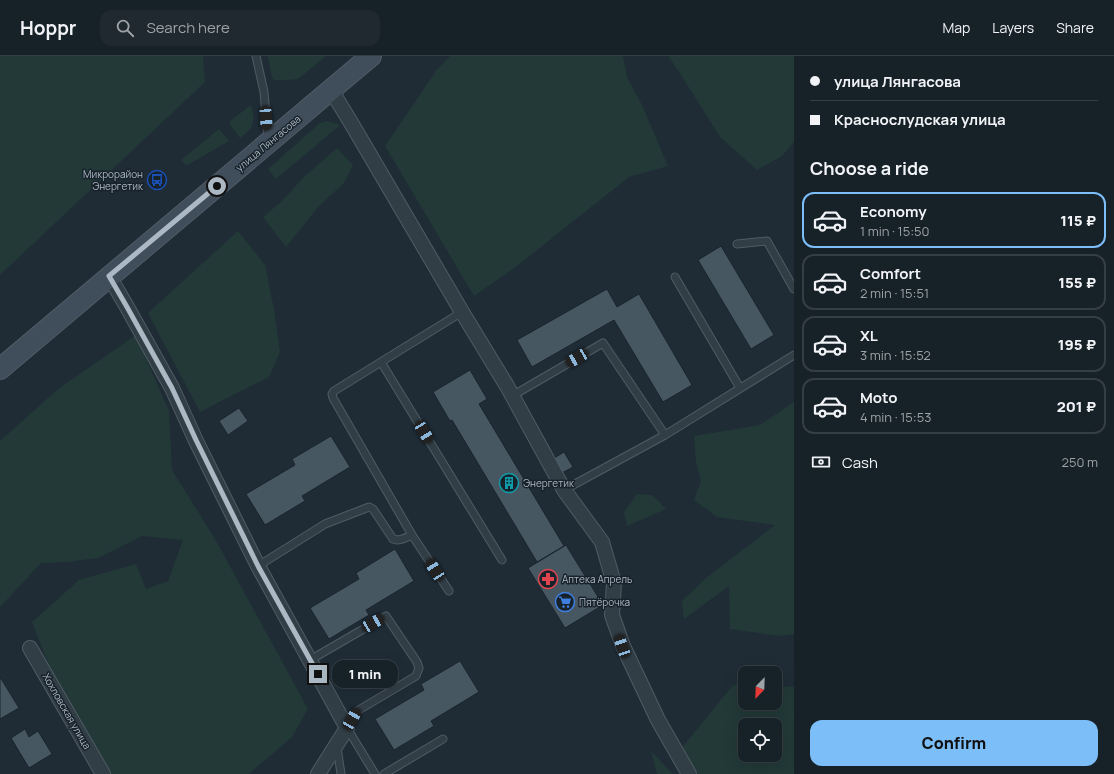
<!DOCTYPE html>
<meta charset="utf-8">
<style>
:root{--surface:#172128;--page:#202930;--text:#f1f3f6;--muted:#9ea3a8;--line:#363e45;--accent:#7cbef8}
body{margin:0;font-family:Manrope,sans-serif;background:var(--page);color:var(--text);height:100vh;display:flex;flex-direction:column;font-size:15px;white-space:nowrap}
*{box-sizing:border-box;margin:0}
p{font-size:13px;color:var(--muted)}
.icon{flex:none;width:22px;height:22px;fill:none;stroke:currentColor;stroke-width:2;stroke-linecap:round;stroke-linejoin:round}
.map{position:relative;flex:1;overflow:hidden}
.details{display:flex;flex-direction:column;background:var(--surface);width:320px}
.details>*{flex:none}
.guide{display:grid;align-content:center;height:88px;padding:0 16px;background:var(--surface)}
.needle{width:26px;rotate:203deg}
.tools{position:absolute;left:738px;top:610px;display:grid;gap:8px}
.tools a{display:grid;place-items:center;width:44px;height:44px;border-radius:8px;background:var(--surface);box-shadow:0 4px 16px #0002,0 0 0 1px var(--line);font-size:20px}
.end{position:absolute;width:18px;height:18px;margin:-9px;border:5px solid #acb9c4;background:#111;box-shadow:0 0 0 2px #111}
.from{border-radius:50%}
.bubble{position:absolute;height:28px;border-radius:12px;background:var(--surface);box-shadow:0 4px 16px #0002,0 0 0 1px var(--line);font-size:13px;font-weight:800;line-height:28px;text-align:center}
.car{position:absolute;width:12px;height:24px;margin:-12px -6px;border-radius:5px;box-shadow:0 0 3px 1px #0007;background:linear-gradient(#222 24%,#8ab4d8 0 40%,#222 0 76%,#8ab4d8 0 86%,#222 0)}
.guide b{display:flex;align-items:center;gap:14px;height:38px;font-size:15px}
.guide b+b{border-top:1px solid var(--line)}
.guide i{width:10px;height:10px;background:var(--text)}
ul{padding:0;list-style:none}
li{display:flex;align-items:center;gap:12px;height:56px;margin:0 8px 6px;padding:0 8px;border:2px solid var(--line);border-radius:12px}
li div{flex:1}
li b{display:block;font-size:15px}
li em{font-style:normal;font-weight:800}
li.on{border-color:var(--accent)}
li>.icon{width:36px;height:36px;stroke-width:1.5}
h2{padding:0 16px;font-size:18px;line-height:48px}
.pay{display:flex;align-items:center;gap:10px;height:44px;padding:0 16px;font-size:15px}
.pay p{margin-inline-start:auto}
.action{display:flex;gap:8px;margin-top:auto;padding:8px 16px}
.action a{flex:1;height:46px;border-radius:12px;background:var(--accent);color:#111;font-size:16px;font-weight:800;line-height:46px;text-align:center}
header{display:flex;align-items:center;gap:24px;box-sizing:border-box;height:56px;padding:0 20px;background:var(--surface);border-bottom:1px solid var(--line)}
header strong{font-size:19px}
nav{display:flex;gap:22px;margin-inline-start:auto;font-size:14px}
.search{width:280px;height:36px;background:var(--page);display:flex;align-items:center;gap:10px;box-sizing:border-box;padding:0 14px;border-radius:12px;color:var(--muted);font-size:15px}
main{display:flex;flex:1;min-height:0}
.map>svg:first-child{display:block}
</style>
<header>
<strong>Hoppr</strong>
<div class="search"><svg class="icon" aria-label="search" viewBox="0 0 24 24"><circle cx="10" cy="10" r="6"/><path d="M15 15l6 6"/></svg>Search here</div>
<nav><a>Map</a><a>Layers</a><a>Share</a></nav>
</header>
<main>
<div class="map">
<svg width="794" height="718" viewBox="0 0 794 718">
<rect width="100%" height="100%" fill="#1f2c36"/>
<path fill="#223937" fill-rule="evenodd" d="M0 0H203L205 26 0 219Z
M268 0H326L298 23 287 24H274L272 21Z
M450 0H623L627 21 643 51 668 110 629 121 517 210 474 240 385 90 436 15Z
M668 0H794V86L782 100 757 114 720 81 679 16Z
M251 49C256 66 254 72 240 82L230 69V65Z
M327 65 340 69 276 123 268 113 320 67Z
M219 73 229 85 186 110 181 104Z
M337 92 353 109 344 127 319 150 286 191 263 161 282 145 304 121Z
M238 175 265 209 274 254 280 296 269 321 233 339 200 356 148 257Z
M136 279 169 355 172 414 215 483 308 653 292 681 250 717V718H109L72 669 32 566 79 524 136 508 146 533 168 525 183 484 142 480 98 502 67 506 41 507 0 551V385L58 333Z
M794 346V578L779 580 730 573 729 530 684 563 682 545 706 522 775 469 717 461 694 444 701 425 696 406 694 380 760 369Z
M637 438 652 439 666 453 627 470 624 456Z
M733 629H745V647H775V630L794 631V718H698L681 693ZM745 669H775V699H745Z
M651 695 673 718H657Z"/>
<path fill="#475762" stroke="#1a242d" d="M721 190 774 279 751 293 698 204Z
M607 233 617 251 639 238 692 329 663 346 614 264 532 311 517 284Z
M470 314 487 343 479 348 564 490 537 506 452 364 450 365 433 336Z
M239 352 248 365 228 379 219 365Z
M331 380 350 411 302 440 305 445 265 469 246 438 295 409 292 403Z
M564 396 573 411 560 418 551 404Z
M566 489 603 549 565 572 528 512Z
M395 493 414 525 366 554 369 559 329 583 310 552 359 523 356 517Z
M460 605 479 636 431 665 434 670 394 694 375 663 424 634 421 628Z
M0 621 19 652 0 663Z
M25 673 29 681 38 675 52 698 29 712 11 682Z"/>
<g fill="none" stroke-linecap="round" stroke-linejoin="round">
<defs>
<path id="lane" d="M256 0 264 36 268 83
M737 188 767 185 794 233
M675 221 740 332
M381 306 502 504
M512 340 603 287 665 379
M564 434 665 379 794 299
M258 510 325 468 369 451 373 453 393 483C399 486 407 481 412 479
M449 535 412 479 333 342 332 338 334 335 462 256
M310 604 386 560 417 606 419 612 416 620 357 655 347 672 375 718
M337 691 341 718
M384 718 443 683"/>
<path id="street" d="M331 34 350 65 462 256 507 330 564 434 602 486 614 527 612 559 623 590 658 664 689 718
M109 220 127 251 172 332 196 385 258 510 347 672 318 718
M30 592 103 718"/>
<path id="secondary" d="M0 313 371 0"/>
</defs>
<use href="#lane" stroke="#505b65" stroke-width="9"/>
<use href="#street" stroke="#505b65" stroke-width="16"/>
<use href="#secondary" stroke="#505b65" stroke-width="22"/>
<use href="#lane" stroke="#323e46" stroke-width="7"/>
<use href="#street" stroke="#323e46" stroke-width="14"/>
<use href="#secondary" stroke="#404d5a" stroke-width="20"/>
</g>
<g fill="none" stroke-linecap="round" stroke-linejoin="round">
<path stroke="#acb9c4" stroke-width="5" d="M217 130 109 220 127 251 172 332 196 384 258 510 318 618"/>
</g>
<defs>
<symbol id="bus-ring" viewBox="-11 -11 22 22"><circle r="9.5" fill="#18222b" stroke="#1a4fb4" stroke-width="1.5"/><path d="M-5-6H5V4H4V6H2V4H-2V6H-4V4H-5ZM-3.5-4V0h7V-4ZM-3.5 1.2v1.5H-2V1.2ZM2 1.2v1.5H3.5V1.2Z" fill="#1a4fb4"/></symbol>
<symbol id="building-ring" viewBox="-11 -11 22 22"><circle r="9.5" fill="#18222b" stroke="#0f9aa8" stroke-width="1.5"/><path d="M-4-6H4V6H1V3H-1V6H-4ZM-2.5-4.3h1.7v1.8h-1.7ZM.8-4.3h1.7v1.8H.8ZM-2.5-1h1.7V.8h-1.7ZM.8-1h1.7V.8H.8Z" fill="#0f9aa8"/></symbol>
<symbol id="pharmacy-ring" viewBox="-11 -11 22 22"><circle r="9.5" fill="#18222b" stroke="#e0444e" stroke-width="1.5"/><path d="M-2-6h4v4h4v4h-4v4h-4v-4h-4v-4h4Z" fill="#e0444e"/></symbol>
<symbol id="supermarket-ring" viewBox="-11 -11 22 22"><circle r="9.5" fill="#18222b" stroke="#3f7fe0" stroke-width="1.5"/><path d="M-6-5.5h2.5l.6 2H6L4.5 2H-2.5L-4.4-4H-6ZM-1.5 3.2a1.3 1.3 0 1 0 .1 0ZM3 3.2a1.3 1.3 0 1 0 .1 0Z" fill="#3f7fe0"/></symbol>
</defs>
<g fill-rule="evenodd">
<use href="#bus-ring" x="146" y="113" width="22" height="22"/>
<use href="#building-ring" x="498" y="416" width="22" height="22"/>
<use href="#pharmacy-ring" x="537" y="512" width="22" height="22"/>
<use href="#supermarket-ring" x="554" y="535" width="22" height="22"/>
</g>
<g text-anchor="middle" dominant-baseline="central" stroke-width="3" stroke-linejoin="round" paint-order="stroke">
<g font-size="10" fill="#acb9c4" stroke="#18222b">
<text transform="translate(268 87) rotate(-40)">улица Лянгасова</text>
<text transform="translate(67 655) rotate(60)">Хохловская улица</text>
</g>
<g font-size="10" fill="#acb9c4" stroke="#18222b" text-anchor="start">
<text x="143" y="118" text-anchor="end">Микрорайон<tspan x="143" dy="12">Энергетик</tspan></text>
<text x="523" y="427">Энергетик</text>
<text x="562" y="523">Аптека Апрель</text>
<text x="579" y="546">Пятёрочка</text>
</g>
</g>
</svg>
<div class="tools">
<a><svg class="needle" viewBox="-14 -14 28 28"><path d="M0-13l5 13h-10z" fill="#e53935"/><path d="M0 13l5-13h-10z" fill="#9ea3a8"/></svg></a>
<a><svg class="icon" aria-label="locate" viewBox="0 0 24 24"><circle cx="12" cy="12" r="6"/><path d="M12 2v4M12 18v4M2 12h4M18 12h4"/></svg></a>
</div>
<i class="end from" style="left:217px;top:130px"></i>
<i class="end" style="left:318px;top:618px"></i>
<div class="bubble" style="left:332px;top:604px;width:66px">1 min</div>
<i class="car" style="left:266px;top:62px;rotate:176deg"></i>
<i class="car" style="left:577px;top:302px;rotate:240deg"></i>
<i class="car" style="left:424px;top:376px;rotate:149deg"></i>
<i class="car" style="left:435px;top:514px;rotate:327deg"></i>
<i class="car" style="left:373px;top:567px;rotate:60deg"></i>
<i class="car" style="left:622px;top:590px;rotate:341deg"></i>
<i class="car" style="left:352px;top:663px;rotate:30deg"></i>
</div>
<section class="details">
<div class="guide">
<b><i class="from"></i>улица Лянгасова</b>
<b><i></i>Краснослудская улица</b>
</div>
<h2>Choose a ride</h2>
<ul>
<li class="on"><svg class="icon" aria-label="car" viewBox="0 0 24 24"><path d="M5 17H2v-5l4-1 3-4h7l3 4 3 1v5h-3M9 17h6M6 11h13"/><circle cx="7" cy="17" r="2"/><circle cx="17" cy="17" r="2"/></svg><div><b>Economy</b><p>1 min · 15:50</p></div><em>115 ₽</em></li>
<li><svg class="icon" aria-label="car" viewBox="0 0 24 24"><path d="M5 17H2v-5l4-1 3-4h7l3 4 3 1v5h-3M9 17h6M6 11h13"/><circle cx="7" cy="17" r="2"/><circle cx="17" cy="17" r="2"/></svg><div><b>Comfort</b><p>2 min · 15:51</p></div><em>155 ₽</em></li>
<li><svg class="icon" aria-label="car" viewBox="0 0 24 24"><path d="M5 17H2v-5l4-1 3-4h7l3 4 3 1v5h-3M9 17h6M6 11h13"/><circle cx="7" cy="17" r="2"/><circle cx="17" cy="17" r="2"/></svg><div><b>XL</b><p>3 min · 15:52</p></div><em>195 ₽</em></li>
<li><svg class="icon" aria-label="car" viewBox="0 0 24 24"><path d="M5 17H2v-5l4-1 3-4h7l3 4 3 1v5h-3M9 17h6M6 11h13"/><circle cx="7" cy="17" r="2"/><circle cx="17" cy="17" r="2"/></svg><div><b>Moto</b><p>4 min · 15:53</p></div><em>201 ₽</em></li>
</ul>
<div class="pay"><svg class="icon" aria-label="cash" viewBox="0 0 24 24"><path d="M3 7h18v10H3z"/><circle cx="12" cy="12" r="2"/></svg>Cash<p>250 m</p></div>
<div class="action"><a>Confirm</a></div>
</section>
</main>
